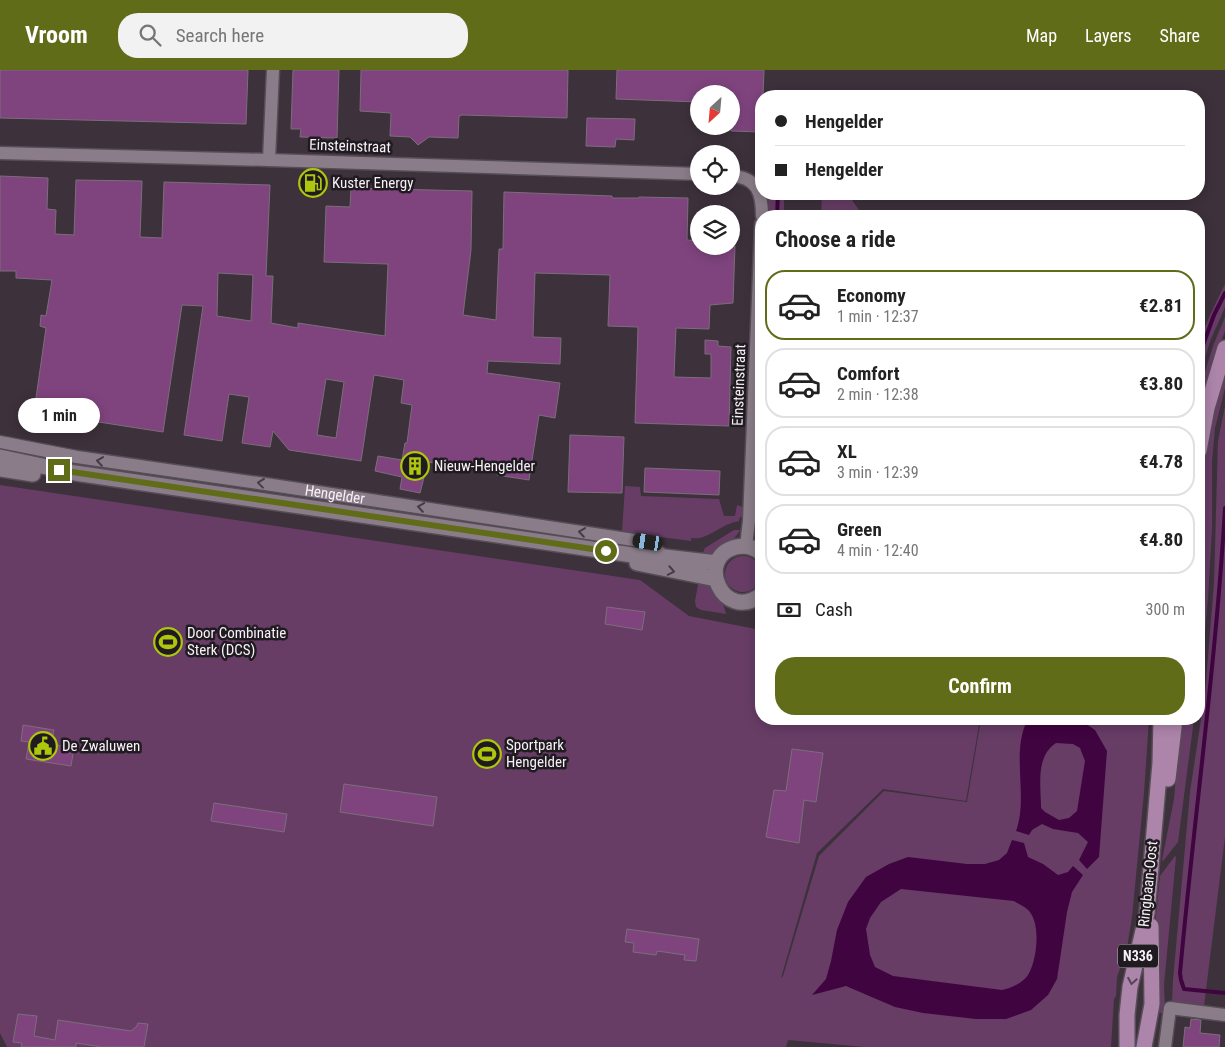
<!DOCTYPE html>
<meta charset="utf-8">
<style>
:root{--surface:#fff;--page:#f2f2f2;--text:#222;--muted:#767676;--line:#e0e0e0;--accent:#616c18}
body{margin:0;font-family:"Roboto Condensed",sans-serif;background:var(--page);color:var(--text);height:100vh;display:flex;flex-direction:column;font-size:19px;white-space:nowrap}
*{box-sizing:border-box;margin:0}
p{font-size:16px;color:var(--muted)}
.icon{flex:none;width:28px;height:28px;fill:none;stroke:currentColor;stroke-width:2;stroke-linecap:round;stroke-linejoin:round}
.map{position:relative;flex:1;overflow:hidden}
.drawer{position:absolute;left:755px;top:140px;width:450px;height:515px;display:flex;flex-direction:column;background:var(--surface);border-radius:20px;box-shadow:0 2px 12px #0003}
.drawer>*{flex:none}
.hud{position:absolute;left:755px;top:20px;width:450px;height:110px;border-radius:20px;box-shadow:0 2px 12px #0003;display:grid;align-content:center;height:110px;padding:0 20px;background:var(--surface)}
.needle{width:32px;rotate:206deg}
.tools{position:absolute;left:690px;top:15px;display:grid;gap:10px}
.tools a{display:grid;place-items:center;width:50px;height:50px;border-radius:50%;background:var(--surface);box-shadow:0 2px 12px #0003;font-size:25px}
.end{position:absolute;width:22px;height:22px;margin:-11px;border:6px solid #616c18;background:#fff;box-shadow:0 0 0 2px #fff}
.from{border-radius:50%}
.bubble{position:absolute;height:35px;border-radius:18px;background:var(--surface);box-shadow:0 2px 12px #0003;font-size:16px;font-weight:700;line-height:35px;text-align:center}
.car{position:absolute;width:15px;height:30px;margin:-15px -8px;border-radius:6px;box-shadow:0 0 4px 1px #0007;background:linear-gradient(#222 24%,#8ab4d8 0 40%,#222 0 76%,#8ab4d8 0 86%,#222 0)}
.hud b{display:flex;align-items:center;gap:18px;height:48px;font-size:19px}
.hud b+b{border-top:1px solid var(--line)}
.hud i{width:12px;height:12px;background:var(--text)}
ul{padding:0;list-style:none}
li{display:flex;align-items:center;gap:15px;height:70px;margin:0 10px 8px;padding:0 10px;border:2px solid var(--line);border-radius:20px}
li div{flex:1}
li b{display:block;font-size:19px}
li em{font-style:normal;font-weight:700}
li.on{border-color:var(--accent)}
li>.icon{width:45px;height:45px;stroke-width:1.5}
h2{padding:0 20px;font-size:22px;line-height:60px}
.pay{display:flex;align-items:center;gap:12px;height:55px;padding:0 20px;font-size:19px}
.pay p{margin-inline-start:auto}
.button{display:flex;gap:10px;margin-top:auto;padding:10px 20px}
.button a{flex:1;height:58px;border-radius:20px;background:var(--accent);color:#fff;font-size:20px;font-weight:700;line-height:58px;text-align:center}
header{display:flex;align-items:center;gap:30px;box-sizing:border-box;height:70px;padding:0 25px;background:var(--accent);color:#fff}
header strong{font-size:24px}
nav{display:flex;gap:28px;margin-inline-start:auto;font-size:18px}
.search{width:350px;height:45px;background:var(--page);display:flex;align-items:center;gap:12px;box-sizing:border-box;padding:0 18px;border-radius:20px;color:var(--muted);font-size:19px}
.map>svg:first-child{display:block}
</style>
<header>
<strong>Vroom</strong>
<div class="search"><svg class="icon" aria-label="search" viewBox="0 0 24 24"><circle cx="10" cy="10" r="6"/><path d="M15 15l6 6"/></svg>Search here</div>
<nav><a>Map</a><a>Layers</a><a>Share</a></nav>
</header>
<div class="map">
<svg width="1225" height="977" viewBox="0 0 1225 977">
<rect width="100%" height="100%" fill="#3d313c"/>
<path fill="#673d66" d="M766 124H784V141L786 142V146H766Z
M822 124H848L863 146H821Z
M1225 214V237L1211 269 1199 306V272L1210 245Z
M1225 247V261L1212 295 1199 345V321L1213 276Z
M1225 302V318L1215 358 1212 392V459L1208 528 1203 585 1199 584V427L1202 400 1212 344Z
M1225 336V767L1204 936 1172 932 1173 910 1190 722 1205 623 1214 513 1218 371Z
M0 415 640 510 689 546 761 560V649H980L966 731 883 719 817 783 781 908 783 906 819 786 884 721 967 732 981 649H1149L1144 723 1132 847 1127 878 1117 907 1116 926 1114 929 1111 977H865L788 970 786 977H7L0 963Z
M625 416 640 417 641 426 719 429 724 446H735L737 435 743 437 742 447H740L739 451C720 454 708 471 691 468V471L622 462Z
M734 460H740C733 473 716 484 701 487L705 478Z
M725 504a18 18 0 1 1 36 0a18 18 0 1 1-36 0Z
M699 509C712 517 723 528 726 544L701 540 696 537 695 531Z
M1181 649H1194L1178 772 1163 791 1162 790 1174 729Z
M1175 786 1176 787 1164 915 1165 939 1162 943 1155 942V857L1160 806Z"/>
<path fill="#400440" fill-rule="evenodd" d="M1028 649H1079L1095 660 1107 681 1099 787 1087 799 1079 790 1088 772 1078 763 1053 759 1042 754 1032 760 1029 765 1016 761C1029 726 1010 682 1028 649ZM1056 673 1073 674 1080 678 1085 691 1077 741 1069 748 1059 750 1045 742 1041 738C1041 716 1035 687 1056 673Z
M1012 770 1024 773 1028 787 1043 794 1058 805 1068 802 1073 796 1083 805 1072 822 1067 842 1057 909 1048 925 1031 940 1006 949H976L923 943 895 937 846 916 812 925 826 909 831 891 837 860 848 832 866 807 889 794 908 787 967 794H985L999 790 1007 783ZM901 819 1014 831C1018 834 1024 836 1027 839 1042 851 1037 891 1028 905 1023 913 1011 918 1002 920L893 906 875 897 870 885 866 859 870 848 881 832Z"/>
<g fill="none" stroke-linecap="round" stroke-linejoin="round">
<path stroke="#400440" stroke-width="4" d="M777 146 778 124
M1199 286 1214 245 1225 223
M1225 438C1216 593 1194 748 1180 903L1181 910 1184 919 1225 923"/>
</g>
<path fill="#7f447e" stroke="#7b6e7a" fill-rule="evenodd" d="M0 0H248L246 54 0 48Z
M293 0H339L337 68 300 67 301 59H291Z
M361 0H568L567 48 462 45 459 46 458 68 429 67 418 75 410 67 390 66 391 43 360 41Z
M617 0H764L763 26H761V62L731 61V24H699V32L616 29Z
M587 48 635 49 634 70 616 69 615 77 586 76Z
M0 106 48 108 47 139 56 140 55 164 74 165 76 110 142 111 140 167 162 168 164 112 270 115 266 206H273L271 253 298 258V253L385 266 388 194 324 192 326 136 350 137 351 118 472 121 471 180 463 245 496 250 499 179H503L504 122 612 126V128H639V127L688 128 687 170 699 171V176H735L733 233 710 235 709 259 676 258 674 307 711 308V284H705V270L718 271V276L731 277 729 356 635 353 638 257 608 256 610 205 535 203 533 267 561 268 560 294 488 291 487 303 560 313 555 348 539 345 529 410 497 405 498 403 428 392 420 423 400 419 402 407 375 401 378 386 402 390 405 373H407L412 335 401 333 404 310 374 305 361 391 289 380 273 361 270 377 242 373 249 327 229 324 222 371 184 365 203 236 182 235 163 362 34 342 46 258 40 256 41 245 46 246 52 210 16 208V201H0ZM218 203 253 205 251 251 217 246ZM326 309 344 312 336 368 317 365Z
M570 365 624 367 622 423 568 422Z
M645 398 720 401 719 425 644 422Z
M607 537 645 542 642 560 605 554Z
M23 655 54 660 51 674 74 678 71 696 26 689 29 672 21 671Z
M792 679 823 683 816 732 804 730 799 773 766 767 774 720 786 721Z
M344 714 437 727 433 756 340 742Z
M214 733 287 744 284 762 211 751Z
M627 859 699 869 696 891 684 890 685 885 657 881 656 885 633 882 634 873 625 872Z
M18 944 37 946 34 966 55 970 58 950 131 961 137 956 138 953 148 954 144 977H102L76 973V977H21L22 973 13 972Z
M1191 949 1201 950 1200 963 1220 965 1219 977H1183L1185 957 1190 958Z"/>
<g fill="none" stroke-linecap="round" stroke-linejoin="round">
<defs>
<g id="street">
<path d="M0 83 269 90 699 104"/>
<path d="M269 90 273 0"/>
<path d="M731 106C758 107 762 124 762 146"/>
<path id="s1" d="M0 372 77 387 272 415 647 472 665 487"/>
<path d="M746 476 749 451 761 154"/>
<path d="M1165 977 1170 938 1225 945"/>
</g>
<path id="secondary" d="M0 387 75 403 136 412 646 487H665L717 493
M0 399 33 404
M761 483C754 477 745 475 736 477 694 487 723 554 761 525
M637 493 716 509"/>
<path id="primary" d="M1199 381 1207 338 1225 278
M1168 709 1175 649
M1127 977V945L1130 917 1147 843 1160 693 1161 649
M1144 977 1152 934 1151 856"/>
</defs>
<use href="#street" stroke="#564d56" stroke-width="15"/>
<use href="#secondary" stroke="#564d56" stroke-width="18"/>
<use href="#primary" stroke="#564d56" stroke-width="18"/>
<use href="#street" stroke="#8a7d89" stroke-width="12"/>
<use href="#secondary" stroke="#8a7d89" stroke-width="15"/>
<use href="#primary" stroke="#ad85ab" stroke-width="15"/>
</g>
<defs><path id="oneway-chevron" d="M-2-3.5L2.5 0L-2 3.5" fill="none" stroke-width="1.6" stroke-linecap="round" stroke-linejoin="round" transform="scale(1.25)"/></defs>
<g stroke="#453d45">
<use href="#oneway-chevron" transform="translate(100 391) rotate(-172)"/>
<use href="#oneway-chevron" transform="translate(261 413) rotate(-173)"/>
<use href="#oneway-chevron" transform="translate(421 437) rotate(-171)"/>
<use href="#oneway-chevron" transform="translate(582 462) rotate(-171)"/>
<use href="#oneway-chevron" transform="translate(671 501) rotate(11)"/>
</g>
<use stroke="#584558" href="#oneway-chevron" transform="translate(1132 911) rotate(100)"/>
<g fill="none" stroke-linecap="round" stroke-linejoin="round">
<path stroke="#616c18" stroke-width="6" d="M59 400 606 481"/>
</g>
<defs>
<symbol id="fuel-ring" viewBox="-11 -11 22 22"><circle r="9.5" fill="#201b20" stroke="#aec60b" stroke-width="1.5"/><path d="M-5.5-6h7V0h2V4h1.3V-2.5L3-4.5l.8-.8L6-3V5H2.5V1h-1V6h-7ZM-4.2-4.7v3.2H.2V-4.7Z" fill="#aec60b"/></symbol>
<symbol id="building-ring" viewBox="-11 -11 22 22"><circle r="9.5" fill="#201b20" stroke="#aec60b" stroke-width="1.5"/><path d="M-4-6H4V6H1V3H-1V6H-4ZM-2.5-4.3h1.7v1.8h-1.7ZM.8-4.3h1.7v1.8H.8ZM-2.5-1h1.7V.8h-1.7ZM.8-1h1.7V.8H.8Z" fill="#aec60b"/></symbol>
<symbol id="stadium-ring" viewBox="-11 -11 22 22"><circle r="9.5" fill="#201b20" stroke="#aec60b" stroke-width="1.5"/><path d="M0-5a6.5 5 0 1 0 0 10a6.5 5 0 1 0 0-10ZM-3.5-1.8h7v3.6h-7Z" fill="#aec60b"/></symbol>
<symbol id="civic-ring" viewBox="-11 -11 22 22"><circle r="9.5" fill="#201b20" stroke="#aec60b" stroke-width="1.5"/><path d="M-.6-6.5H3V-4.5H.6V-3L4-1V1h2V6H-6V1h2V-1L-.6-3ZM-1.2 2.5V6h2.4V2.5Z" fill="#aec60b"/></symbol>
</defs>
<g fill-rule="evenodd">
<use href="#fuel-ring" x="297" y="97" width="32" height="32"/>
<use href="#building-ring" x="399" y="380" width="32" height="32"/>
<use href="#stadium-ring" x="152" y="556" width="32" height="32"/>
<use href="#civic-ring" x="27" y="660" width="32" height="32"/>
<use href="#stadium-ring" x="471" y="668" width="32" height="32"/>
</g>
<g text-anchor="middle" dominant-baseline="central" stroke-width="5" stroke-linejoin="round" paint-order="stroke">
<rect fill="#201b20" stroke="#b6b0b6" stroke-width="1" x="1118" y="874.5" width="40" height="23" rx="4"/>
<g font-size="14" font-weight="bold" fill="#f7f0f7">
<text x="1138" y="886">N336</text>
</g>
<g font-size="15" fill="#f7f0f7" stroke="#201b20">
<text transform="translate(350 76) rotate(2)">Einsteinstraat</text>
<text transform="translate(739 315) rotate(-88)">Einsteinstraat</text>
<text stroke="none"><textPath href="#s1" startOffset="339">Hengelder</textPath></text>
<text transform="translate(1148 814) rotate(-84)">Ringbaan-Oost</text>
</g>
<g font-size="15" fill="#f7f0f7" stroke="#201b20" text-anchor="start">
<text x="332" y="113">Kuster Energy</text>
<text x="434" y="396">Nieuw-Hengelder</text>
<text x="187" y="563">Door Combinatie<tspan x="187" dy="17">Sterk (DCS)</tspan></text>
<text x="506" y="675">Sportpark<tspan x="506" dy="17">Hengelder</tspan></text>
<text x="62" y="676">De Zwaluwen</text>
</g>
</g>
</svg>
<div class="tools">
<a><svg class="needle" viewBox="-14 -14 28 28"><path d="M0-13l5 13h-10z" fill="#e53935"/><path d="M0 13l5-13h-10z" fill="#767676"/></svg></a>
<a><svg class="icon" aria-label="locate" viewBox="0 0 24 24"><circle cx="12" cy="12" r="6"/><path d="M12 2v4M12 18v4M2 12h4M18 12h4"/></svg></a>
<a><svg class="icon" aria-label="layers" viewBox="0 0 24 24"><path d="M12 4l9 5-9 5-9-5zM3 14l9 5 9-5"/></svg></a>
</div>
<i class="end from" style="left:606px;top:481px"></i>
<i class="end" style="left:59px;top:400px"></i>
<div class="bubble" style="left:18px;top:328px;width:82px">1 min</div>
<i class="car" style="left:648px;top:472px;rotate:279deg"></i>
<div class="hud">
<b><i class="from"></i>Hengelder</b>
<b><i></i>Hengelder</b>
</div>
<section class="drawer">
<h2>Choose a ride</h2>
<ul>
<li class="on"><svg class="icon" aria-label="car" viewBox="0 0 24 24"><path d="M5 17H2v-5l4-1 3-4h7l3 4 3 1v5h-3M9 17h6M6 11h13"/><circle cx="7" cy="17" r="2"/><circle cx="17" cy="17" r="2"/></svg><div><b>Economy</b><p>1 min · 12:37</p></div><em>€2.81</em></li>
<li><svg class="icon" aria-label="car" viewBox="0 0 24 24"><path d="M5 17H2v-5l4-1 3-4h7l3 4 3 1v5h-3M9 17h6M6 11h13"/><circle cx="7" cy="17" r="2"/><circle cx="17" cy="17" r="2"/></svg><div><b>Comfort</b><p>2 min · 12:38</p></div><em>€3.80</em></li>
<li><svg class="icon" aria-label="car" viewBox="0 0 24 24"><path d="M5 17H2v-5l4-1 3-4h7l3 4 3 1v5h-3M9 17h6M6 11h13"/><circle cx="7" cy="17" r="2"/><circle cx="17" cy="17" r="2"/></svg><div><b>XL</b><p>3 min · 12:39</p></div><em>€4.78</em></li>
<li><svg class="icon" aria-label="car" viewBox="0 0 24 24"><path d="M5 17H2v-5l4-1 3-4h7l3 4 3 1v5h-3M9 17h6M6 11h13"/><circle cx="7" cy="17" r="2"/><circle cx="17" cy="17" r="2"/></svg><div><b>Green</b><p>4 min · 12:40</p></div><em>€4.80</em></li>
</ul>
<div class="pay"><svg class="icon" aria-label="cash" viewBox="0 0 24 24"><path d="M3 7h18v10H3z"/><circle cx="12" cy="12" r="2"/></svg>Cash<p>300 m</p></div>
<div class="button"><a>Confirm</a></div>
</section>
</div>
